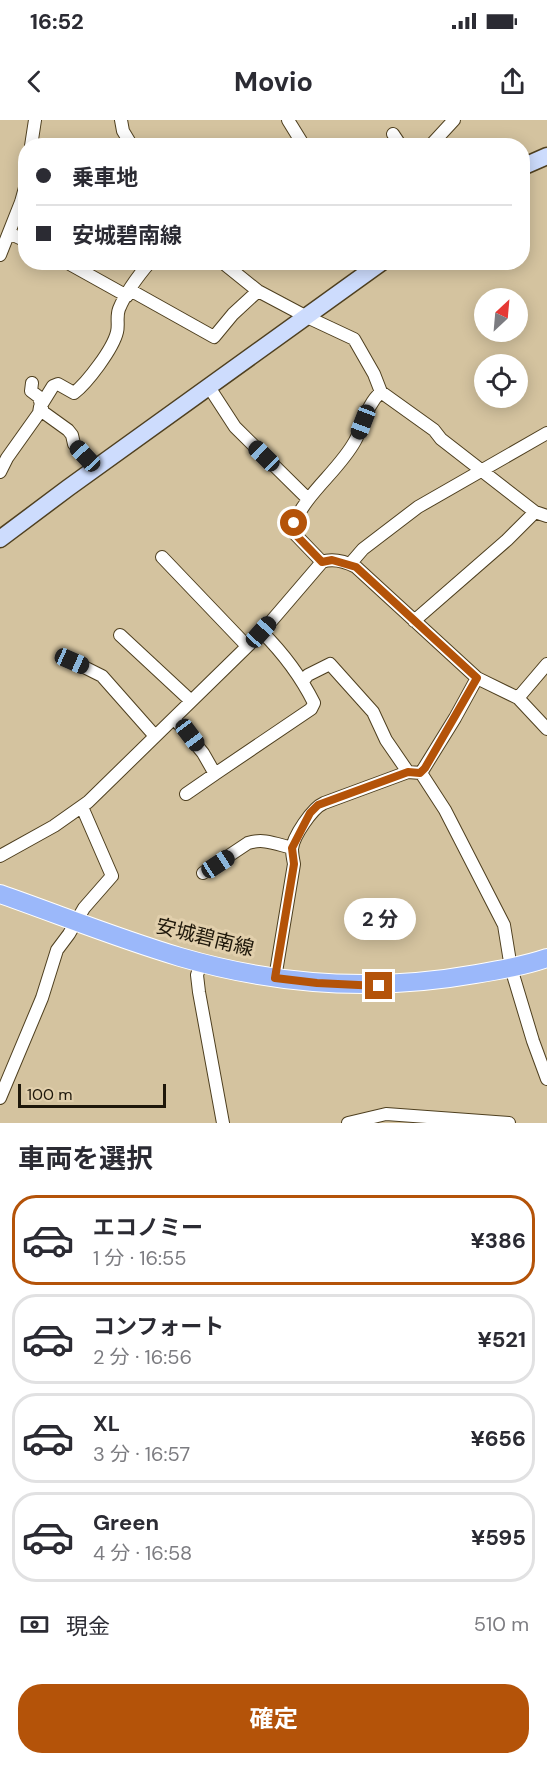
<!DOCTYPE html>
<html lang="ja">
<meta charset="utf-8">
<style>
:root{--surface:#fff;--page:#f2f2f3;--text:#2b2b33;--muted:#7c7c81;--line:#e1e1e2;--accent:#b45309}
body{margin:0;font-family:"DM Sans","Noto Sans JP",sans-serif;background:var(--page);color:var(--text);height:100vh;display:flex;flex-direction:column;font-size:22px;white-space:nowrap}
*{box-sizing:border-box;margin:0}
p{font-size:20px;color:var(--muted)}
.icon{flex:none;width:33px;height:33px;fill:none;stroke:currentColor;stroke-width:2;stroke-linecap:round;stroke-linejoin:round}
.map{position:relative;height:1003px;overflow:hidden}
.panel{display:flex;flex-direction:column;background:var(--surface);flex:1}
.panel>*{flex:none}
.banner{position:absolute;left:18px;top:18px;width:512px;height:132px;border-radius:24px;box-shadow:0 3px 15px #0003;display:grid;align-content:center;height:132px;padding:0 18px;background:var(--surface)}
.needle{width:39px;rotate:26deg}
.controls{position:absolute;left:474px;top:168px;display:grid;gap:12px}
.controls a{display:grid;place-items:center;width:54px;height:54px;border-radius:50%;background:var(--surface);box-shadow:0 3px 15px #0003;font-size:30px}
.scale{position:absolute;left:18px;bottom:15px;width:148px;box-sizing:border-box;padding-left:6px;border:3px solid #1e170a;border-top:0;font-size:16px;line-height:21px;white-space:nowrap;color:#1e170a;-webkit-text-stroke:4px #e1cfac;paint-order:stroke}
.end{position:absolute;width:27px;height:27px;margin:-14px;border:8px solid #b45309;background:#fff;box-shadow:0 0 0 3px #fff}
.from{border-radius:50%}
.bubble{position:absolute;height:42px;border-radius:21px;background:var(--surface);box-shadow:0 3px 15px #0003;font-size:20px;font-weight:700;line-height:42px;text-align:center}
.car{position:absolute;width:18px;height:36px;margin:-18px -9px;border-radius:8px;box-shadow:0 0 4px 2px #0007;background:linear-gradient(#222 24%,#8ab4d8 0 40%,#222 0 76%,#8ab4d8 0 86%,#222 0)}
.banner b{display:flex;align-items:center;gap:21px;height:57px;font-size:22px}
.banner b+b{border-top:2px solid var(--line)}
.banner i{width:15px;height:15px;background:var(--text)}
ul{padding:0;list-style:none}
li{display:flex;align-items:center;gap:18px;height:90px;margin:0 12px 9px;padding:0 6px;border:3px solid var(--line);border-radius:24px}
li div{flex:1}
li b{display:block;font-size:22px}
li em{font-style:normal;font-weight:700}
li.current{border-color:var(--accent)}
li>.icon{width:54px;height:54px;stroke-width:1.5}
h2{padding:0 18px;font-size:27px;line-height:72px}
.pay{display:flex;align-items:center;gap:15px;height:66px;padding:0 18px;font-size:22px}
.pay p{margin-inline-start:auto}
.button{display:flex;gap:12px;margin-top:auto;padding:12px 18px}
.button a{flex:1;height:69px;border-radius:24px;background:var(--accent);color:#fff;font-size:24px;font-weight:700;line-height:69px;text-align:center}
.status{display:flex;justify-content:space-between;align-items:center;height:42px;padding:0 30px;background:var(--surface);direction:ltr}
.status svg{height:16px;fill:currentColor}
header{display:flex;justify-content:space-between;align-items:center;height:78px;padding:0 18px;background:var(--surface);font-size:27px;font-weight:700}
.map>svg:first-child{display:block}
</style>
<div class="status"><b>16:52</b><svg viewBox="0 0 49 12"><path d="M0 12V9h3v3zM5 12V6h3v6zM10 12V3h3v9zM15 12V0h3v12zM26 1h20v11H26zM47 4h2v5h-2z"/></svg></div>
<header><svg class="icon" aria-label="back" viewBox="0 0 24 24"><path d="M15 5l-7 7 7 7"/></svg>Movio<svg class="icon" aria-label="share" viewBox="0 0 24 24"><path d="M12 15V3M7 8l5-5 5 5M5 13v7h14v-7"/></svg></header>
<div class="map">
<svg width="547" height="1003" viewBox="0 0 547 1003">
<rect width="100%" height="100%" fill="#d4c39f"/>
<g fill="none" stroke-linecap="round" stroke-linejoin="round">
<defs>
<path id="street" d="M121 0 123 11 132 26
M288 0 304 26
M393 14 401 26
M31 26 35 0
M430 26 454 0
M9 113 26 121
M0 135 21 82 26 64
M66 142 127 176
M222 142 258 171 307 197 354 219 374 254 381 272 434 310 441 319 535 392 547 396
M130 170 214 217 233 194 258 171
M32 263 31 271 39 277 43 292 68 310 72 315 74 324 96 348
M209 267 235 307 308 379
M0 352 7 338 39 293 40 287 53 266 58 264 74 273C87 263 113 229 117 212 119 205 116 197 119 189 126 172 138 156 150 142
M162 437 247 526
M322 442 295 414 292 408C305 373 338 352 355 321 364 305 366 285 381 272
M350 444 363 429 418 387 547 313
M414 501 507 420 535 392
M120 515 191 581
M72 541 102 556 155 616
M303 561 308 555 330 544 373 592 386 620 408 652
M518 578 547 544
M174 598 203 633 215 654 311 589 314 583C301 557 283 533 262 512
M421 653 445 690 504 805 511 848 533 921 547 959
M421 653 455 598 477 558
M186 674 215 654
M0 736 54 706 88 682 262 512 322 442C333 438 346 442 356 447L477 558 518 578 547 609
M203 753 248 723C264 718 276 724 292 728
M201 843 197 855 199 872 223 1003
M275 858 294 744C293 739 292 734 292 729 293 717 312 688 324 683L408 652 421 653
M0 978 42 878 57 830 69 814 84 788 112 756 82 687
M348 1003 386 994 509 1003"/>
<path id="secondary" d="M522 47 547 36
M0 419 68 368 382 142"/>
<path id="primary" d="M0 774C60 795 119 819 180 837 279 866 375 872 476 854 500 850 524 846 547 838"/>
</defs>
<use href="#street" stroke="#4e3f1f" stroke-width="14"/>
<use href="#secondary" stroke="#4e3f1f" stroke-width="19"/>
<use href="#primary" stroke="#fff" stroke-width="20"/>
<use href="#street" stroke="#fff" stroke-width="12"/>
<use href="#secondary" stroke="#cddcfd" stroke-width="16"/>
<use href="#primary" stroke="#9bb8fa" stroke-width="18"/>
</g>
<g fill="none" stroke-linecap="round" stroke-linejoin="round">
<path stroke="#b45309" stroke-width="8" d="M294 403 292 408 295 414 322 442 332 440 356 447 477 558 425 648 420 653 408 652 318 685 310 693 292 728 294 744 275 858 317 863 379 866"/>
</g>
<g text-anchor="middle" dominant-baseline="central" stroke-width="6" stroke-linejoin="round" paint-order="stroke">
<g font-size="20" fill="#1e170a" stroke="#e1cfac">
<text transform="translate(205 817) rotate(14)">安城碧南線</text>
</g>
</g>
</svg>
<div class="controls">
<a><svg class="needle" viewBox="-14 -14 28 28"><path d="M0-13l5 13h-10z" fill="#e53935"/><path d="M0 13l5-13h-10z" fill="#7c7c81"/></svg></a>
<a><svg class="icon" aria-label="locate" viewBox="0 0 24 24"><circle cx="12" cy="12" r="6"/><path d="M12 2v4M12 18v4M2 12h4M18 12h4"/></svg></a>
</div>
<div class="scale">100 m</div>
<i class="end from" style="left:294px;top:403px"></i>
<i class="end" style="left:379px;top:866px"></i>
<div class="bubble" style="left:344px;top:778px;width:72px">2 分</div>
<i class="car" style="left:363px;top:302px;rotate:201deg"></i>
<i class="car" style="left:85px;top:336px;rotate:317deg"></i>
<i class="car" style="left:264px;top:336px;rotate:314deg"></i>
<i class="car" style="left:261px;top:512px;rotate:42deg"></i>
<i class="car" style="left:72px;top:541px;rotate:114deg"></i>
<i class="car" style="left:190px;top:615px;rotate:143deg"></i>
<i class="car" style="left:218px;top:744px;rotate:57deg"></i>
<div class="banner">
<b><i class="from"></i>乗車地</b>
<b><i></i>安城碧南線</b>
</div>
</div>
<section class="panel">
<h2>車両を選択</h2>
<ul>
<li class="current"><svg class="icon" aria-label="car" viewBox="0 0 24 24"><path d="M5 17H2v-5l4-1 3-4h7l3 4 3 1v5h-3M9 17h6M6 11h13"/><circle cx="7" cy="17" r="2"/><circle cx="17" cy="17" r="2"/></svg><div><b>エコノミー</b><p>1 分 · 16:55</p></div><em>¥386</em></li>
<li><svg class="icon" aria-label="car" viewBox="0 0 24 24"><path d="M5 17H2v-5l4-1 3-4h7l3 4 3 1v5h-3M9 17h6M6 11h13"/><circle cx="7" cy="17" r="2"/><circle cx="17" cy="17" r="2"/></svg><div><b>コンフォート</b><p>2 分 · 16:56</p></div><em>¥521</em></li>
<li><svg class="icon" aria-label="car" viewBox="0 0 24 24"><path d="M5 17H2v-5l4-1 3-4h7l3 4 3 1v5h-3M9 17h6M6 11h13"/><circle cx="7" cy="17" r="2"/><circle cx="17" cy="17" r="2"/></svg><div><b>XL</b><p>3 分 · 16:57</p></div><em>¥656</em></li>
<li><svg class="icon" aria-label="car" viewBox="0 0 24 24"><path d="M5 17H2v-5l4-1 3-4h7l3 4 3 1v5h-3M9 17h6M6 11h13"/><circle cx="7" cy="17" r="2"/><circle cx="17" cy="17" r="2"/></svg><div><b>Green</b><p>4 分 · 16:58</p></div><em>¥595</em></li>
</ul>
<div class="pay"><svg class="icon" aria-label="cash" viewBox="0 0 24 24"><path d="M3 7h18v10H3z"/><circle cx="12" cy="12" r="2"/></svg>現金<p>510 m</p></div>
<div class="button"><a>確定</a></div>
</section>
